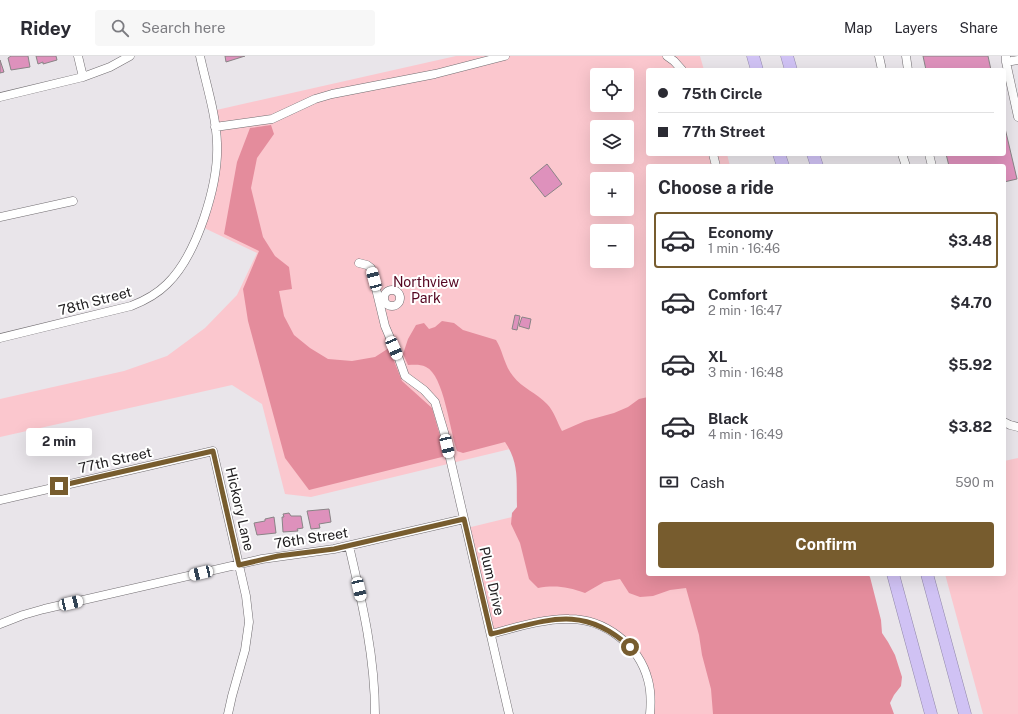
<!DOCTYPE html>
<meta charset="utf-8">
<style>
:root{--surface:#fff;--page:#f7f7f7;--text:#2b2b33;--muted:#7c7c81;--line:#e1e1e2;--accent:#775c2e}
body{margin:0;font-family:"Public Sans",sans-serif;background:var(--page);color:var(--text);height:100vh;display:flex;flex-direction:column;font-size:15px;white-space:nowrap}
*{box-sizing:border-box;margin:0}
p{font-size:13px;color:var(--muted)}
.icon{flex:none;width:22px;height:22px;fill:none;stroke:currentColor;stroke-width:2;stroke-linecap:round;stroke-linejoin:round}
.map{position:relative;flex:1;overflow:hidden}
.drawer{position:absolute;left:646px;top:108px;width:360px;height:412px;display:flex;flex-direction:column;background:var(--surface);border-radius:4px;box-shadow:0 4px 16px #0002}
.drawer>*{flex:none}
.guide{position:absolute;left:646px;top:12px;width:360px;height:88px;border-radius:4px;box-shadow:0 4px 16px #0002;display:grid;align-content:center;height:88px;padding:0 12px;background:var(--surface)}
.tools{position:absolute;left:590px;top:12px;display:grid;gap:8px}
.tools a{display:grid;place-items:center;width:44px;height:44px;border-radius:4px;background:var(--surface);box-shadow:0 4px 16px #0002;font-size:20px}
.end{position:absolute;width:18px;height:18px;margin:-9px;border:5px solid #775c2e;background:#fff;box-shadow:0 0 0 2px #fff}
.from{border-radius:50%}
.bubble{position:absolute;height:28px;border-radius:4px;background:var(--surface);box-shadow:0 4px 16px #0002;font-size:13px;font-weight:700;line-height:28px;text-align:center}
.car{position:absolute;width:12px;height:24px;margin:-12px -6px;border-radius:5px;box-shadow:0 0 3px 1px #0007;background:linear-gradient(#fff 24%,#345 0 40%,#fff 0 76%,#345 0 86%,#fff 0)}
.guide b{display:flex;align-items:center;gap:14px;height:38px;font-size:15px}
.guide b+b{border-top:1px solid var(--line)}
.guide i{width:10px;height:10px;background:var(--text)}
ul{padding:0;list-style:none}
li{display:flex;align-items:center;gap:12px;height:56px;margin:0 8px 6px;padding:0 4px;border:2px solid transparent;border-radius:4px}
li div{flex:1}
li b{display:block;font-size:15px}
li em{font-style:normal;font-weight:700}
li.on{border-color:var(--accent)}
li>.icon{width:36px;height:36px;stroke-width:1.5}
h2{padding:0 12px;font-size:18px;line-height:48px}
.pay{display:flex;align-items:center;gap:10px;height:44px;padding:0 12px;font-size:15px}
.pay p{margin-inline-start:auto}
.button{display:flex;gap:8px;margin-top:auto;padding:8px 12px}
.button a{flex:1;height:46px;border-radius:4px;background:var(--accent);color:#fff;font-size:16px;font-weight:700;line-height:46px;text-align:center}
header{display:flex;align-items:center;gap:24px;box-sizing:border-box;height:56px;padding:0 20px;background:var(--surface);border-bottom:1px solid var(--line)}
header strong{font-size:19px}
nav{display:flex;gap:22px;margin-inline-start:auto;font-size:14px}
.search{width:280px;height:36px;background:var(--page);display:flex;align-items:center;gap:10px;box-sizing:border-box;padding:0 14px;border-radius:4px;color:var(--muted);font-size:15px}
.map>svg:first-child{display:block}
</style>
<header>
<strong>Ridey</strong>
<div class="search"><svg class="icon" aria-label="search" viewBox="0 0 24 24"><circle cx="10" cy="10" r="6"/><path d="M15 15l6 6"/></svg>Search here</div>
<nav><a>Map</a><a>Layers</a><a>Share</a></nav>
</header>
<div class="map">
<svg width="1018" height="658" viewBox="0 0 1018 658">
<rect width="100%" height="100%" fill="#e9e5ea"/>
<path fill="#fbc7ce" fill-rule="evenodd" d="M456 0H700L704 14H648V98H727L730 110H648V518H840L878 658H650V637L637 600 608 573 569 563 491 578 467 472 529 457 514 392 311 441 285 438 262 348 232 329 0 381V343L124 315 167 300 205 272 237 239 257 197 200 170 216 119 212 55ZM597 19H627V49H597ZM597 71H627V101H597ZM597 123H627V153H597ZM597 175H627V205H597Z
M1018 402V658H983L945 518H1004V405Z"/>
<path fill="#e48c9c" d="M271 69 274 78 257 102 251 132 263 181 275 200 289 211 292 233 279 235 284 260 294 279 310 292 328 303 352 305 375 301 389 292 402 325 432 352 446 400 309 434 285 402 248 265 243 233 259 195 224 178 237 106 250 72Z
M442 265 454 267 463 274 496 284C503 295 504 309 513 320 522 332 537 337 547 348 554 355 557 366 562 375L585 365 614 357 628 351 639 343 648 341V518H868L870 521 881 564 882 577 888 586 895 599 902 621 901 630 894 639 890 647 894 658H713L711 633 702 599 699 579 686 532 670 534 653 540 640 541 629 537 620 523 604 526 585 537C568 531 556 529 538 532L529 523 520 487 511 468 512 457 517 451C516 426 520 408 505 386L463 397 457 395C450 376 444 319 426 311 420 308 414 309 408 309L403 298 408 283 416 269 424 267 429 273 435 271Z"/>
<path fill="#de91bc" stroke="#898486" d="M11 0H28L30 11 11 14 8 2Z
M36 0H56L57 4 43 8V6L38 8Z
M225 0H245L226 6Z
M923 0H988L991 14H926Z
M0 4 4 16 0 17Z
M1004 68 1017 123 1004 126V110H949L946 98H1004Z
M547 108 562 128 545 141 530 122Z
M515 259 520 260 517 274 512 273Z
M522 261 531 263 529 273 519 270Z
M329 453 331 466 319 468 320 472 311 473 307 455Z
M289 457 291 460H301L303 472 297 473 298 475 283 476 282 461H284L283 458Z
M274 461 276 477 257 479 254 467 265 465V463Z"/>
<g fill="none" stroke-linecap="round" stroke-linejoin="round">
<defs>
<path id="minor" d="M78 0 83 21
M667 0 674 5 682 14
M879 0 882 14
M906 0 908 14
M1006 0V6L1018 61
M1006 6 1018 4
M0 41 83 21 110 11 130 0
M215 71 272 63 315 43 332 38 435 18 505 0
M713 98 716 110
M902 98 906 110
M929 98 932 110
M0 161 73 145
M359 207 367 209 371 212 385 270 399 303 405 320 424 334 435 346 444 376 509 658
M384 242a8 8 0 1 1 16 0a8 8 0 1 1-16 0Z
M0 282 131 250C144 245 157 238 167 228 197 199 219 128 217 87 216 58 206 28 200 0
M1004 366 1010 369 1018 371
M0 444 213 395 246 540 249 566 245 594 232 640 228 658
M349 490C362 546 375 600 375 658
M0 568 23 559 44 553 262 503 334 493 464 463
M491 578C514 572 545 562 569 563 605 563 639 589 648 624 651 635 651 647 650 658"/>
<path id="highway" d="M753 0 757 14
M787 0 791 14
M779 98 783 110
M813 98 817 110
M893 518 931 658
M927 518 965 658"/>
</defs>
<use href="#minor" stroke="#716d71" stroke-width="9"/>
<use href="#highway" stroke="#9389aa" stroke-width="13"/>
<use href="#minor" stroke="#fff" stroke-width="8"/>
<use href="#highway" stroke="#d0c2f4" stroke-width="12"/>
</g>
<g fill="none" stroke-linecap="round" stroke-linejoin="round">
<path stroke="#775c2e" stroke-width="5" d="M59 430 213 395 239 509 278 500 334 493 464 463 491 578C546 565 582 547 630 591"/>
</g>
<g text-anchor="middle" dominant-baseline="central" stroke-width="4" stroke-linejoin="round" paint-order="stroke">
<g font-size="14" fill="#550621" stroke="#fff">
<text x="426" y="226">Northview<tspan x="426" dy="16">Park</tspan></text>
</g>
<g font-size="14" fill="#222022" stroke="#fff">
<text transform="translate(95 245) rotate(-15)">78th Street</text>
<text transform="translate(115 404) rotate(-13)">77th Street</text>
<text transform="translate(240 453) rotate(77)">Hickory Lane</text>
<text transform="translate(311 482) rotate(-9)">76th Street</text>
<text transform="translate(492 525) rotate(77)">Plum Drive</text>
</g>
</g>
</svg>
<div class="tools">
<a><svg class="icon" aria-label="locate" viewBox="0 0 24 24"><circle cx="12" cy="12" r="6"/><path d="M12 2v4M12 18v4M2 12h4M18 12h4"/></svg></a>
<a><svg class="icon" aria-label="layers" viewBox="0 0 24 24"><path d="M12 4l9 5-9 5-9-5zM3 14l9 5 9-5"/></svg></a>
<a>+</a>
<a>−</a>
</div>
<i class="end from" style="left:630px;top:591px"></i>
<i class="end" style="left:59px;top:430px"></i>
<div class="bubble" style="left:26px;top:372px;width:66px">2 min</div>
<i class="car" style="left:374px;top:223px;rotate:345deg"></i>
<i class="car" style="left:394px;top:292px;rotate:157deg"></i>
<i class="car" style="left:447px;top:390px;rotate:167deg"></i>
<i class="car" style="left:201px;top:517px;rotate:257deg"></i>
<i class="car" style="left:359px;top:533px;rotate:167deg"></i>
<i class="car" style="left:71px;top:547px;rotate:77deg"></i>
<div class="guide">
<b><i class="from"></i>75th Circle</b>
<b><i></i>77th Street</b>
</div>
<section class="drawer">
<h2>Choose a ride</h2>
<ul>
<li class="on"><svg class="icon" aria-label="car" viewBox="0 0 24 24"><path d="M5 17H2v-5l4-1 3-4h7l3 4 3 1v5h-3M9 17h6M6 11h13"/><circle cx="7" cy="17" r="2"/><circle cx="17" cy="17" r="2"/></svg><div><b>Economy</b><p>1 min · 16:46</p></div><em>$3.48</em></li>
<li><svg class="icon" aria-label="car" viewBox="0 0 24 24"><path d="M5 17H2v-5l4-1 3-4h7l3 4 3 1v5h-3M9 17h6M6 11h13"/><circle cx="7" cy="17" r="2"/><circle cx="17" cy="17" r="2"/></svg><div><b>Comfort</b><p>2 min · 16:47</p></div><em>$4.70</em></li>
<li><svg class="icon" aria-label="car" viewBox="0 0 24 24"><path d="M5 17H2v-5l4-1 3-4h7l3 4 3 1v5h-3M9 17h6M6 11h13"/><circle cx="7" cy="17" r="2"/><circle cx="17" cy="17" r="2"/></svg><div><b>XL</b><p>3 min · 16:48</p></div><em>$5.92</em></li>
<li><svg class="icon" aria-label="car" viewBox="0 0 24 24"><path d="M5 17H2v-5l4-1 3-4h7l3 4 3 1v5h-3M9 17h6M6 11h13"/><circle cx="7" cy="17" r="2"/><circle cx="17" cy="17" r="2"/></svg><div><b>Black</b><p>4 min · 16:49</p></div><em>$3.82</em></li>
</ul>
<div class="pay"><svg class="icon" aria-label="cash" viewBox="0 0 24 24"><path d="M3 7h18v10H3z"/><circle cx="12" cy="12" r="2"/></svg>Cash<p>590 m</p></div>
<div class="button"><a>Confirm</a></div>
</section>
</div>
